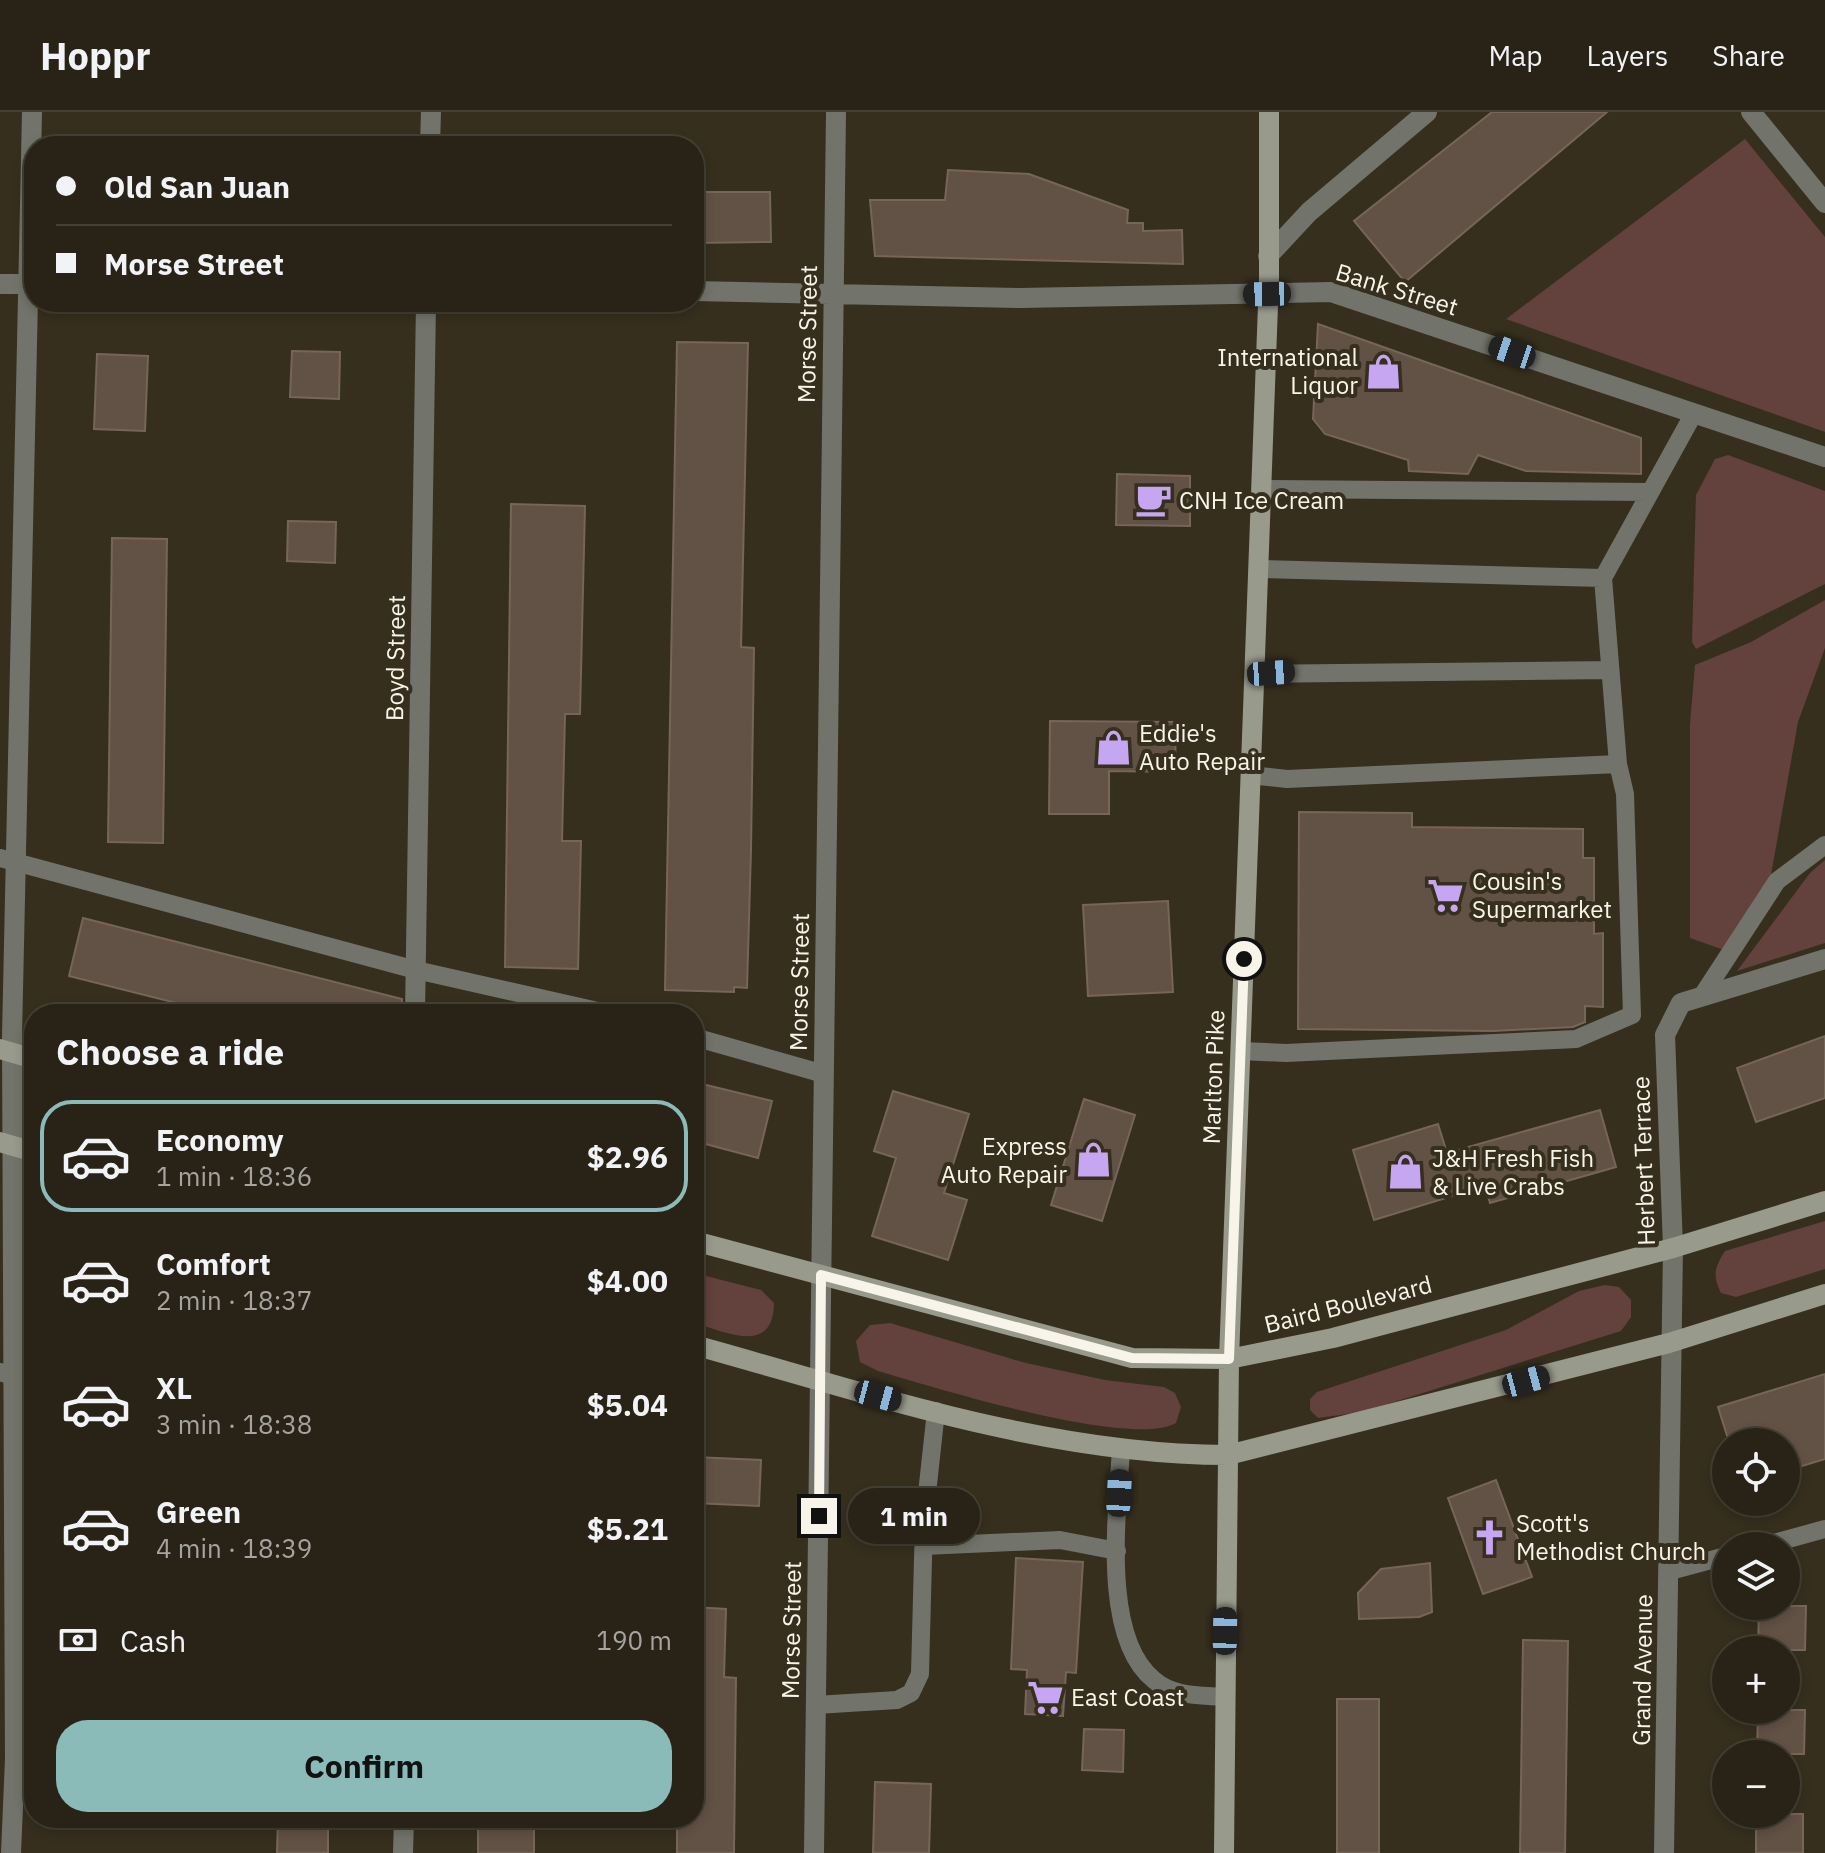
<!DOCTYPE html>
<meta charset="utf-8">
<style>
:root{--surface:#282316;--page:#302b1f;--text:#f1f3f6;--muted:#a5a4a1;--line:#444035;--accent:#8bbbb9}
body{margin:0;font-family:"IBM Plex Sans",sans-serif;background:var(--page);color:var(--text);height:100vh;display:flex;flex-direction:column;font-size:30px;white-space:nowrap}
*{box-sizing:border-box;margin:0}
p{font-size:26px;color:var(--muted)}
.icon{flex:none;width:44px;height:44px;fill:none;stroke:currentColor;stroke-width:2;stroke-linecap:round;stroke-linejoin:round}
.map{position:relative;flex:1;overflow:hidden}
.sheet{position:absolute;left:24px;top:892px;width:680px;height:824px;display:flex;flex-direction:column;background:var(--surface);border-radius:32px;box-shadow:0 4px 12px #0003,0 0 0 2px var(--line)}
.sheet>*{flex:none}
.banner{position:absolute;left:24px;top:24px;width:680px;height:176px;border-radius:32px;box-shadow:0 4px 12px #0003,0 0 0 2px var(--line);display:grid;align-content:center;height:176px;padding:0 32px;background:var(--surface)}
.fabs{position:absolute;left:1712px;top:1316px;display:grid;gap:16px}
.fabs a{display:grid;place-items:center;width:88px;height:88px;border-radius:50%;background:var(--surface);box-shadow:0 4px 12px #0003,0 0 0 2px var(--line);font-size:40px}
.end{position:absolute;width:36px;height:36px;margin:-18px;border:10px solid #f9f4ea;background:#111;box-shadow:0 0 0 4px #111}
.from{border-radius:50%}
.bubble{position:absolute;height:56px;border-radius:28px;background:var(--surface);box-shadow:0 4px 12px #0003,0 0 0 2px var(--line);font-size:26px;font-weight:800;line-height:56px;text-align:center}
.car{position:absolute;width:24px;height:48px;margin:-24px -12px;border-radius:10px;box-shadow:0 0 6px 2px #0007;background:linear-gradient(#222 24%,#8ab4d8 0 40%,#222 0 76%,#8ab4d8 0 86%,#222 0)}
.banner b{display:flex;align-items:center;gap:28px;height:76px;font-size:30px}
.banner b+b{border-top:2px solid var(--line)}
.banner i{width:20px;height:20px;background:var(--text)}
ul{padding:0;list-style:none}
li{display:flex;align-items:center;gap:24px;height:112px;margin:0 16px 12px;padding:0 16px;border:4px solid transparent;border-radius:32px}
li div{flex:1}
li b{display:block;font-size:30px}
li em{font-style:normal;font-weight:800}
li.selected{border-color:var(--accent)}
li>.icon{width:72px;height:72px;stroke-width:1.5}
h2{padding:0 32px;font-size:36px;line-height:96px}
.pay{display:flex;align-items:center;gap:20px;height:88px;padding:0 32px;font-size:30px}
.pay p{margin-inline-start:auto}
.primary-button{display:flex;gap:16px;margin-top:auto;padding:16px 32px}
.primary-button a{flex:1;height:92px;border-radius:32px;background:var(--accent);color:#111;font-size:32px;font-weight:800;line-height:92px;text-align:center}
header{display:flex;align-items:center;gap:48px;box-sizing:border-box;height:112px;padding:0 40px;background:var(--surface);border-bottom:2px solid var(--line)}
header strong{font-size:38px}
nav{display:flex;gap:44px;margin-inline-start:auto;font-size:28px}
.map>svg:first-child{display:block}
</style>
<header>
<strong>Hoppr</strong>
<nav><a>Map</a><a>Layers</a><a>Share</a></nav>
</header>
<div class="map">
<svg width="1825" height="1741" viewBox="0 0 1825 1741">
<rect width="100%" height="100%" fill="#362f1e"/>
<path fill="#63413c" d="M1745 27 1825 125V320L1506 207Z
M1728 343 1825 379V472L1696 537 1692 530 1696 383 1715 347Z
M1825 488V536L1798 610 1771 763 1724 838 1690 826V612L1695 553 1751 530Z
M1825 748V831L1737 859 1810 761Z
M1825 1109V1157L1736 1185 1721 1181C1712 1163 1715 1155 1725 1139Z
M694 1161 761 1178 774 1191C773 1244 727 1220 694 1211Z
M1605 1173 1619 1175 1631 1188V1205L1621 1219 1362 1300 1318 1306 1310 1298V1287L1317 1280 1506 1218 1579 1179Z
M890 1211 1026 1251 1105 1268 1164 1275 1175 1281 1181 1295 1176 1311C1131 1337 933 1275 878 1259L860 1250 856 1229 870 1213Z"/>
<path fill="#625145" stroke="#766559" stroke-width="2" d="M1492 0H1607L1405 170 1354 109Z
M948 58 1029 62 1128 98 1127 111H1143V119L1182 118 1183 152 875 144 870 88H945Z
M694 80H770L771 130 694 131Z
M1318 212 1641 326V362L1526 359 1478 343 1468 362 1409 359 1408 348 1325 322 1313 307Z
M677 230 748 231 741 535 754 536 751 738 747 876 734 875V880L665 878Z
M292 239 340 240 339 287 290 285Z
M97 242 148 244 145 319 94 317Z
M1117 362 1190 364V414L1116 413Z
M511 392 585 394 580 602H565L562 729H581L578 857 505 855Z
M288 409 336 410 335 451 287 449Z
M112 426 167 427 163 731 108 730Z
M1050 609 1176 610 1175 660 1109 659V702H1049Z
M1299 700 1412 701V715L1583 717V746H1594V822L1603 821V895L1585 894V910L1573 915 1493 919 1298 917Z
M1168 789 1173 880 1088 884 1083 793Z
M83 806 402 887V902H220L69 864Z
M1825 924V986L1756 1010 1737 956Z
M694 970 772 989 758 1046 694 1029Z
M893 979 969 1002 944 1081 967 1088 948 1148 872 1124 896 1046 874 1039Z
M1084 987 1135 1003 1102 1109 1051 1093Z
M1600 998 1616 1055 1490 1091 1485 1074 1374 1108 1353 1038 1438 1012 1447 1041Z
M1825 1262V1347L1786 1359V1330H1729L1718 1295Z
M694 1345 761 1348 759 1394 694 1391Z
M1496 1368 1532 1465 1483 1482 1448 1386Z
M1016 1446 1083 1450 1076 1561 1066 1560 1063 1604 1025 1602 1027 1558 1011 1557Z
M1430 1451 1432 1500 1419 1505 1359 1507 1358 1481 1381 1457Z
M1759 1494H1806L1805 1538H1758Z
M694 1495 726 1497 724 1565 736 1566 734 1741H677V1706H694Z
M1523 1528 1568 1529 1565 1741H1520Z
M1337 1587H1379V1741H1337Z
M1758 1598H1805L1804 1642H1757Z
M1084 1617 1124 1618 1123 1660 1082 1658Z
M875 1670 931 1672 929 1741H873Z
M1756 1702H1803V1741H1756Z
M278 1706H328V1741H277Z
M478 1706H534V1741H478Z"/>
<g fill="none" stroke-linecap="round" stroke-linejoin="round">
<path stroke="#72746b" stroke-width="18" d="M1261 377 1650 380
M1603 466 1694 301
M1254 562 1610 558
M1250 663 1287 667 1618 652
M0 746 416 858 611 902
M1702 884 1777 769 1825 733
M694 925 824 962
M1241 939 1286 941 1576 927 1632 903 1625 682 1618 652 1603 466 1258 457
M0 1260 34 1270
M1121 1336C1118 1397 1100 1525 1154 1568 1173 1585 1201 1583 1225 1585
M924 1434 1060 1428 1117 1439
M1763 1434 1825 1417
M1670 1459 1726 1444
M816 1593 897 1588 911 1581 920 1562 924 1409 936 1299"/>
<path stroke="#72746b" stroke-width="20" d="M1751 0 1825 91
M430 34 431 0
M1268 144 1309 100 1427 0
M0 172H34
M694 179 1020 186 1331 180 1825 345
M415 902 426 190
M11 1741 15 1647 12 925 32 0
M403 1741 404 1706
M814 1741 836 0
M1664 1741 1673 1136 1665 923 1681 891 1825 847"/>
<path stroke="#989a8c" stroke-width="20" d="M0 937 34 947
M0 1030 34 1040
M694 1129 1132 1246 1229 1247 1333 1226 1673 1136 1825 1089
M694 1233C868 1281 1046 1343 1228 1343L1669 1231 1825 1182
M1224 1741 1229 1247 1269 166V0"/>
</g>
<g fill="none" stroke-linecap="round" stroke-linejoin="round">
<path stroke="#f9f4ea" stroke-width="10" d="M819 1404 821 1163 1132 1246 1229 1247 1244 847"/>
</g>
<defs>
<symbol id="shop-bare" viewBox="-9 -9 18 18"><path d="M-5-2.5h2.3a2.7 3.5 0 0 1 5.4 0H5L5.5 6h-11ZM-1.5-2.5h3a1.5 2.3 0 0 0-3 0Z" fill="#c6a6f0" stroke="#362f1e" stroke-width="2.5" paint-order="stroke"/></symbol>
<symbol id="cafe-bare" viewBox="-9 -9 18 18"><path d="M-5.5-4.5H6V0H3Q3 3.5 0 3.5H-2.5Q-5.5 3.5-5.5 0ZM3-3.2v2h1.7v-2ZM-6 4.5H4V6H-6Z" fill="#c6a6f0" stroke="#362f1e" stroke-width="2.5" paint-order="stroke"/></symbol>
<symbol id="supermarket-bare" viewBox="-9 -9 18 18"><path d="M-6-5.5h2.5l.6 2H6L4.5 2H-2.5L-4.4-4H-6ZM-1.5 3.2a1.3 1.3 0 1 0 .1 0ZM3 3.2a1.3 1.3 0 1 0 .1 0Z" fill="#c6a6f0" stroke="#362f1e" stroke-width="2.5" paint-order="stroke"/></symbol>
<symbol id="church-bare" viewBox="-9 -9 18 18"><path d="M-1.2-6h2.4v3.5h3.3v2.4h-3.3V6h-2.4V-.1h-3.3v-2.4h3.3Z" fill="#c6a6f0" stroke="#362f1e" stroke-width="2.5" paint-order="stroke"/></symbol>
</defs>
<g fill-rule="evenodd">
<use href="#shop-bare" x="1358" y="234" width="51" height="51"/>
<use href="#cafe-bare" x="1128" y="362" width="51" height="51"/>
<use href="#shop-bare" x="1088" y="610" width="51" height="51"/>
<use href="#supermarket-bare" x="1420" y="758" width="51" height="51"/>
<use href="#shop-bare" x="1068" y="1022" width="51" height="51"/>
<use href="#shop-bare" x="1380" y="1034" width="51" height="51"/>
<use href="#church-bare" x="1464" y="1400" width="51" height="51"/>
<use href="#supermarket-bare" x="1020" y="1560" width="51" height="51"/>
</g>
<g text-anchor="middle" dominant-baseline="central" stroke-width="8" stroke-linejoin="round" paint-order="stroke">
<g font-size="24" fill="#f9f4ea" stroke="#362f1e">
<text transform="translate(1397 177) rotate(17)">Bank Street</text>
<text transform="translate(807 222) rotate(-89)">Morse Street</text>
<text transform="translate(395 546) rotate(-89)">Boyd Street</text>
<text transform="translate(799 870) rotate(-89)">Morse Street</text>
<text transform="translate(1213 965) rotate(-88)">Marlton Pike</text>
<text transform="translate(1643 1049) rotate(-92)">Herbert Terrace</text>
<text transform="translate(1348 1192) rotate(-14)">Baird Boulevard</text>
<text transform="translate(791 1518) rotate(-89)">Morse Street</text>
<text transform="translate(1642 1558) rotate(-89)">Grand Avenue</text>
</g>
<g font-size="24" fill="#f9f4ea" stroke="#362f1e" text-anchor="start">
<text x="1358" y="245" text-anchor="end">International<tspan x="1358" dy="28">Liquor</tspan></text>
<text x="1179" y="388">CNH Ice Cream</text>
<text x="1139" y="621">Eddie's<tspan x="1139" dy="28">Auto Repair</tspan></text>
<text x="1472" y="769">Cousin's<tspan x="1472" dy="28">Supermarket</tspan></text>
<text x="1067" y="1034" text-anchor="end">Express<tspan x="1067" dy="28">Auto Repair</tspan></text>
<text x="1432" y="1046">J&amp;H Fresh Fish<tspan x="1432" dy="28">&amp; Live Crabs</tspan></text>
<text x="1516" y="1411">Scott's<tspan x="1516" dy="28">Methodist Church</tspan></text>
<text x="1071" y="1585">East Coast</text>
</g>
</g>
</svg>
<div class="fabs">
<a><svg class="icon" aria-label="locate" viewBox="0 0 24 24"><circle cx="12" cy="12" r="6"/><path d="M12 2v4M12 18v4M2 12h4M18 12h4"/></svg></a>
<a><svg class="icon" aria-label="layers" viewBox="0 0 24 24"><path d="M12 4l9 5-9 5-9-5zM3 14l9 5 9-5"/></svg></a>
<a>+</a>
<a>−</a>
</div>
<i class="end from" style="left:1244px;top:847px"></i>
<i class="end" style="left:819px;top:1404px"></i>
<div class="bubble" style="left:848px;top:1376px;width:132px">1 min</div>
<i class="car" style="left:1267px;top:182px;rotate:269deg"></i>
<i class="car" style="left:1512px;top:240px;rotate:289deg"></i>
<i class="car" style="left:1271px;top:561px;rotate:86deg"></i>
<i class="car" style="left:1526px;top:1269px;rotate:75deg"></i>
<i class="car" style="left:878px;top:1284px;rotate:105deg"></i>
<i class="car" style="left:1119px;top:1381px;rotate:3deg"></i>
<i class="car" style="left:1225px;top:1519px;rotate:1deg"></i>
<div class="banner">
<b><i class="from"></i>Old San Juan</b>
<b><i></i>Morse Street</b>
</div>
<section class="sheet">
<h2>Choose a ride</h2>
<ul>
<li class="selected"><svg class="icon" aria-label="car" viewBox="0 0 24 24"><path d="M5 17H2v-5l4-1 3-4h7l3 4 3 1v5h-3M9 17h6M6 11h13"/><circle cx="7" cy="17" r="2"/><circle cx="17" cy="17" r="2"/></svg><div><b>Economy</b><p>1 min · 18:36</p></div><em>$2.96</em></li>
<li><svg class="icon" aria-label="car" viewBox="0 0 24 24"><path d="M5 17H2v-5l4-1 3-4h7l3 4 3 1v5h-3M9 17h6M6 11h13"/><circle cx="7" cy="17" r="2"/><circle cx="17" cy="17" r="2"/></svg><div><b>Comfort</b><p>2 min · 18:37</p></div><em>$4.00</em></li>
<li><svg class="icon" aria-label="car" viewBox="0 0 24 24"><path d="M5 17H2v-5l4-1 3-4h7l3 4 3 1v5h-3M9 17h6M6 11h13"/><circle cx="7" cy="17" r="2"/><circle cx="17" cy="17" r="2"/></svg><div><b>XL</b><p>3 min · 18:38</p></div><em>$5.04</em></li>
<li><svg class="icon" aria-label="car" viewBox="0 0 24 24"><path d="M5 17H2v-5l4-1 3-4h7l3 4 3 1v5h-3M9 17h6M6 11h13"/><circle cx="7" cy="17" r="2"/><circle cx="17" cy="17" r="2"/></svg><div><b>Green</b><p>4 min · 18:39</p></div><em>$5.21</em></li>
</ul>
<div class="pay"><svg class="icon" aria-label="cash" viewBox="0 0 24 24"><path d="M3 7h18v10H3z"/><circle cx="12" cy="12" r="2"/></svg>Cash<p>190 m</p></div>
<div class="primary-button"><a>Confirm</a></div>
</section>
</div>
